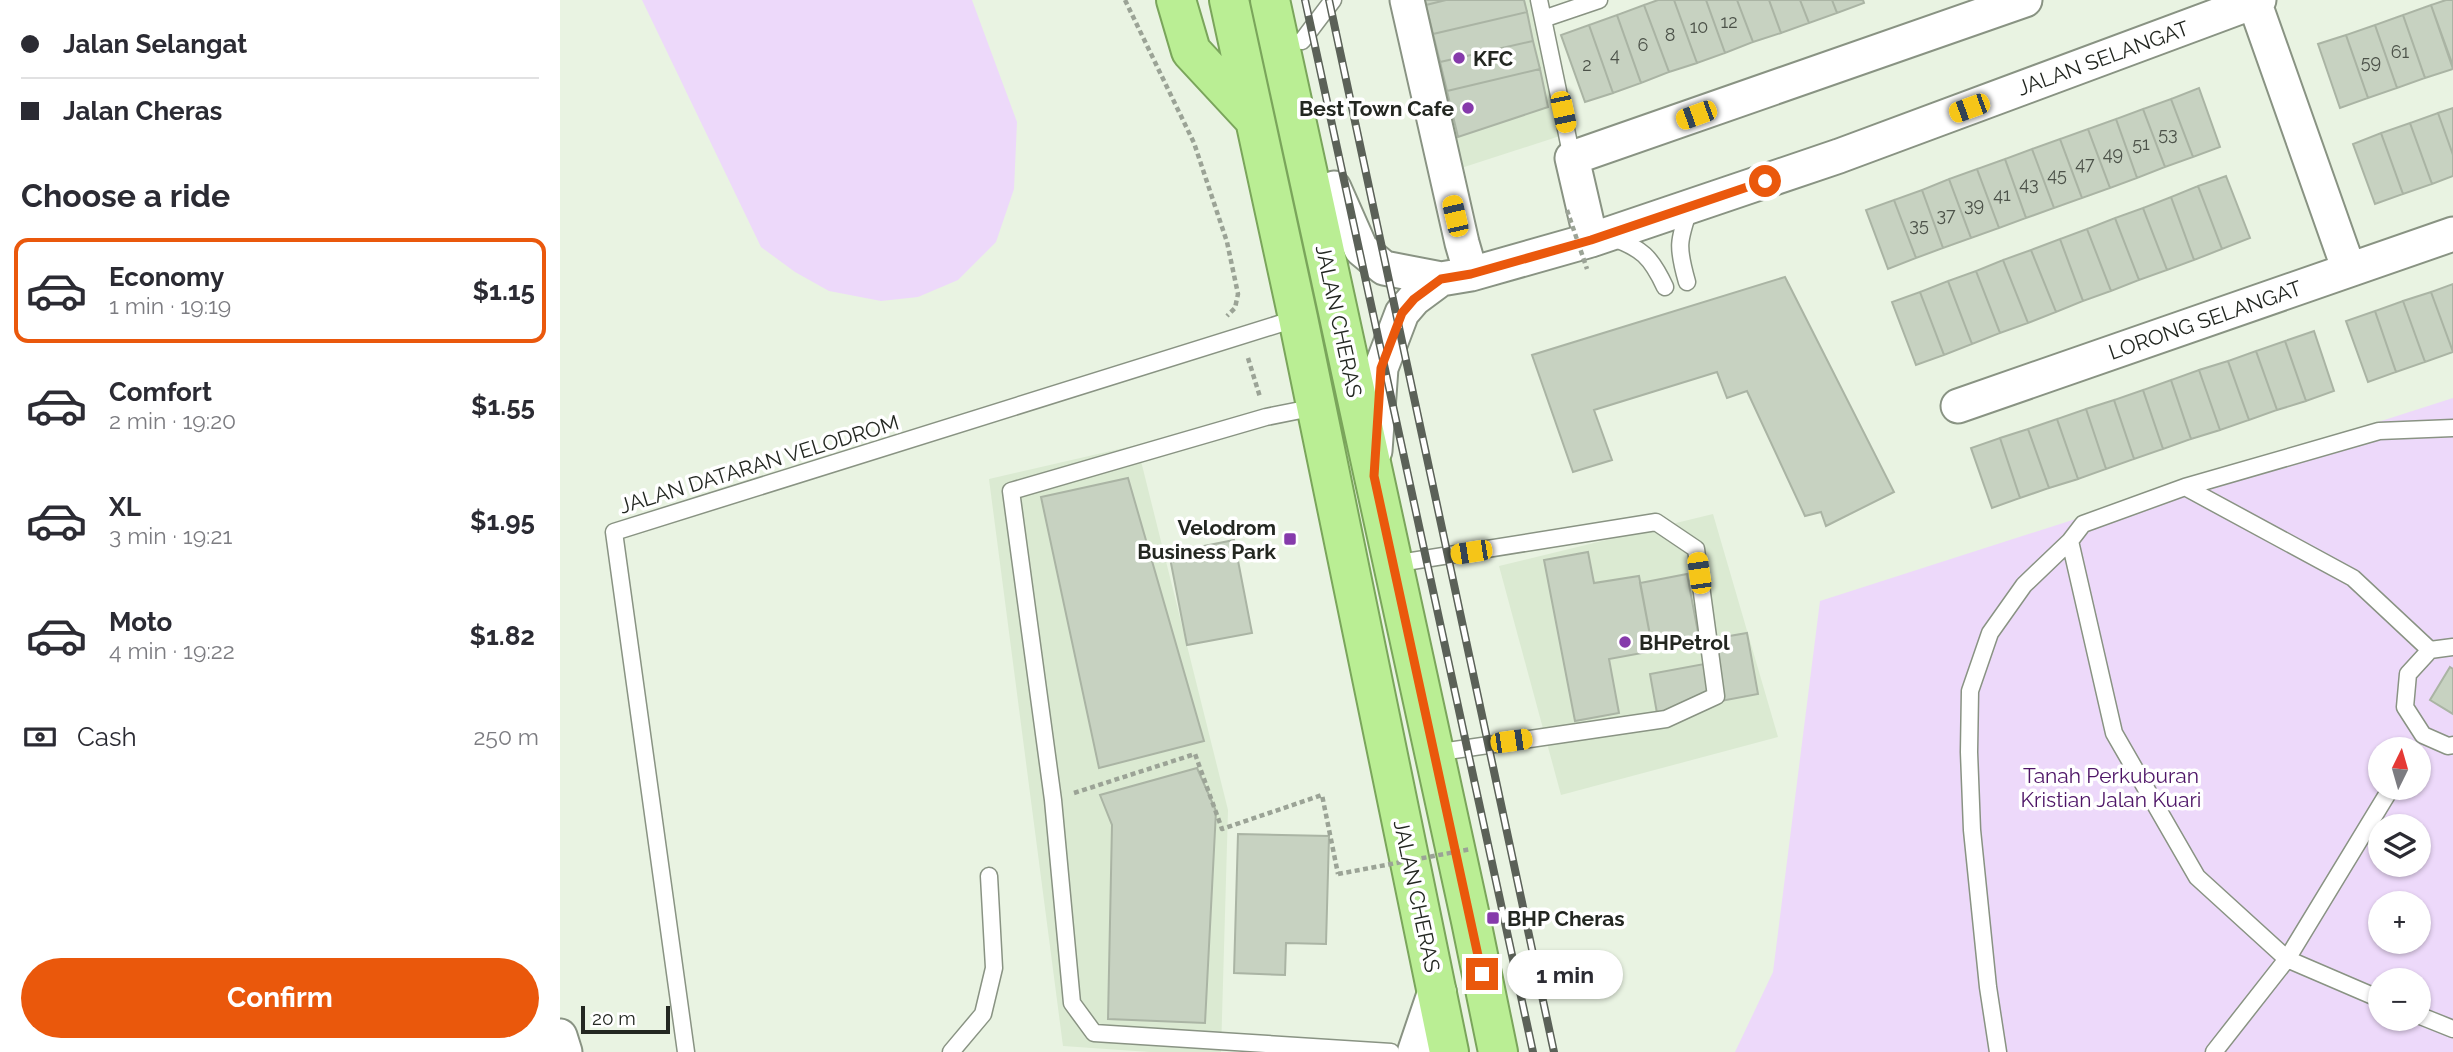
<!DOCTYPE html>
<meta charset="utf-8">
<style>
:root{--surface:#fff;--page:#f2f2f3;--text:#2b2b33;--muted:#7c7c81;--line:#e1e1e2;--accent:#ea580c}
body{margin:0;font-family:Raleway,sans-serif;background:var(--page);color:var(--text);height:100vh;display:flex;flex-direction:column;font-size:26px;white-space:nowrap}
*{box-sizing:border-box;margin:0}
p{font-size:23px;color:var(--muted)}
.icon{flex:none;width:38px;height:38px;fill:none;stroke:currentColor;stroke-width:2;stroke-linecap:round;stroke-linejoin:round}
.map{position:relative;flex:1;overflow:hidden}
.side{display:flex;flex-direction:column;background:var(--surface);width:560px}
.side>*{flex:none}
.banner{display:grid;align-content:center;height:154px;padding:0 21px;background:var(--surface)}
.needle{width:46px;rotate:5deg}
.tools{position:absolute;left:1808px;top:737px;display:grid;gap:14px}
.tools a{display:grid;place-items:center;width:63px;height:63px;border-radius:50%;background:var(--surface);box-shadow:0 2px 5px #0004;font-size:35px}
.scale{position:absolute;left:21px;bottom:18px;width:89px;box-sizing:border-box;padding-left:7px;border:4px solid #232721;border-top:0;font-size:19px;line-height:24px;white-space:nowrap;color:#232721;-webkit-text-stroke:5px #fff;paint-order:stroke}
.end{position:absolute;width:32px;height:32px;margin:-16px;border:9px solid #ea580c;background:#fff;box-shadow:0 0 0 4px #fff}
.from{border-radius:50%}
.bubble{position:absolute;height:49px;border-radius:24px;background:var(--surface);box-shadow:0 2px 5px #0004;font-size:23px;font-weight:700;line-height:49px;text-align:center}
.car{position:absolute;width:21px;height:42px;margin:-21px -10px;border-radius:9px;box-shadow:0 0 5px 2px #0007;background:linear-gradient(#f5c518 24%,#345 0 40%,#f5c518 0 76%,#345 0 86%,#f5c518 0)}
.banner b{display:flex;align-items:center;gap:24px;height:66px;font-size:26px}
.banner b+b{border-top:2px solid var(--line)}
.banner i{width:18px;height:18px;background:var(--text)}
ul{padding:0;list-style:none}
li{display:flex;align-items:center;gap:21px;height:105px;margin:0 14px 10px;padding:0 7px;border:4px solid transparent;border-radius:14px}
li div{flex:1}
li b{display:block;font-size:26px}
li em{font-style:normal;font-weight:700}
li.active{border-color:var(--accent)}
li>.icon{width:63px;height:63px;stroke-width:1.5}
h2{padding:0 21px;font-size:32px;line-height:84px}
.pay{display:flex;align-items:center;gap:18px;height:77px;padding:0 21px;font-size:26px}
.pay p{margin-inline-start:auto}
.cta{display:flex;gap:14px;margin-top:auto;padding:14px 21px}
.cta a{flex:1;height:80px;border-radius:42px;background:var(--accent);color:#fff;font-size:28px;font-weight:700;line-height:80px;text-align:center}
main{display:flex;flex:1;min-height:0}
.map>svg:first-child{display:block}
</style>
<main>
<section class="side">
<div class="banner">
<b><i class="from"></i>Jalan Selangat</b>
<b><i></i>Jalan Cheras</b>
</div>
<h2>Choose a ride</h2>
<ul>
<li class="active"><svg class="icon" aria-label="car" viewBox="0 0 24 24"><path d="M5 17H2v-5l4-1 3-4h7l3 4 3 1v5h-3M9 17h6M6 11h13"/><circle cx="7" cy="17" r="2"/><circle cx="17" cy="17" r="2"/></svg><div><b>Economy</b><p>1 min · 19:19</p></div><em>$1.15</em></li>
<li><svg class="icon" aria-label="car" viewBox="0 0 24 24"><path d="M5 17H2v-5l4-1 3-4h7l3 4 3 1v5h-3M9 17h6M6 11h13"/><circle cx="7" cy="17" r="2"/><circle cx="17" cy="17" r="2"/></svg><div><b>Comfort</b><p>2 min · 19:20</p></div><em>$1.55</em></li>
<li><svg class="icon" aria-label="car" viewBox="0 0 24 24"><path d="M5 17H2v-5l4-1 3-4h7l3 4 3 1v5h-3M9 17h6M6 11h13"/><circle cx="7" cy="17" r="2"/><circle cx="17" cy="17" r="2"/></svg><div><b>XL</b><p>3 min · 19:21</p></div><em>$1.95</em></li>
<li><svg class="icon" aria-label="car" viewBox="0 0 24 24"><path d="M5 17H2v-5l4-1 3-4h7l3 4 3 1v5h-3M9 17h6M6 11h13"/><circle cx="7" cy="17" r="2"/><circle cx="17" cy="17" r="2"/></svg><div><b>Moto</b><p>4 min · 19:22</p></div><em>$1.82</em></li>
</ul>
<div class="pay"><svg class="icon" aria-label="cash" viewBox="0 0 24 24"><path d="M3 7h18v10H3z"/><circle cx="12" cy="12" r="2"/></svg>Cash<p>250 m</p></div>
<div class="cta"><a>Confirm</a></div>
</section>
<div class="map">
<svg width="1893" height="1052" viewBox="0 0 1893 1052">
<rect width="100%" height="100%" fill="#e9f3e2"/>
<path fill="#dbead2" d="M858 0H973L1000 136 895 170Z
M577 445 668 810 661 1052H590L503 1046 429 479Z
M1153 514 1218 737 1001 795 939 566Z"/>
<path fill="#edd9fa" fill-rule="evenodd" d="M82 0H412L457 122 454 189 436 242 398 280 358 297 321 301 269 291 235 272 201 247Z
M1893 398V1052H1175L1213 972 1260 601ZM1820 749H1858V788H1820ZM1820 826H1858V864H1820ZM1820 903H1858V942H1820ZM1820 980H1858V1018H1820Z"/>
<path fill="#c7d2c1" stroke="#aab4a4" stroke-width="2" d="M865 0H886L866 5Z
M886 0H964L967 12 873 34 866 5Z
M1098 0H1114L1137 63 1109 72 1084 5Z
M1114 0H1146L1165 53 1137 63Z
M1146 0H1177L1193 42 1165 53Z
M1177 0H1209L1221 33 1193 42Z
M1209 0H1240L1249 23 1221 33Z
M1240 0H1272L1277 13 1249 23Z
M1272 0H1303L1304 3 1277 13Z
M1886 0H1893V66L1871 5Z
M1084 5 1109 72 1081 83 1057 15Z
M1871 5 1893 69 1865 78 1843 15Z
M967 12 973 41 880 62 873 34Z
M1057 15 1081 83 1053 93 1029 25Z
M1843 15 1865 78 1837 88 1815 25Z
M1029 25 1053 93 1025 102 1001 35Z
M1815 25 1837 88 1808 98 1786 35Z
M1786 35 1808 98 1780 108 1758 44Z
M973 41 980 69 887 91 880 62Z
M980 69 988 107 898 137 887 91Z
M1639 88 1660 147 1633 157 1611 99Z
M1611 99 1633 157 1605 167 1583 109Z
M1893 108V155L1878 113Z
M1583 109 1605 167 1577 178 1556 119Z
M1878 113 1893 155V176L1872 184 1850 123Z
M1556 119 1577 178 1550 188 1528 129Z
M1850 123 1872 184 1843 194 1821 133Z
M1528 129 1550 188 1522 198 1500 139Z
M1821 133 1843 194 1815 204 1793 144Z
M1500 139 1522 198 1494 208 1472 149Z
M1472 149 1494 208 1466 218 1445 159Z
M1445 159 1466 218 1439 228 1417 169Z
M1417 169 1439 228 1411 238 1389 179Z
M1666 176 1690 238 1662 249 1638 186Z
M1389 179 1411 238 1383 248 1362 190Z
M1638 186 1662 249 1634 260 1611 197Z
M1362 190 1383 248 1356 258 1334 200Z
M1611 197 1634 260 1607 270 1583 208Z
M1334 200 1356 258 1328 269 1306 210Z
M1583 208 1607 270 1579 280 1555 218Z
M1555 218 1579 280 1551 291 1527 229Z
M1527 229 1551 291 1523 301 1500 239Z
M1500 239 1523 301 1496 312 1471 250Z
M1471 250 1496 312 1468 323 1443 260Z
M1443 260 1468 323 1440 333 1416 271Z
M1416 271 1440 333 1412 344 1388 281Z
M1225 277 1334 492 1266 526 1261 512 1245 516 1187 391 1167 398 1157 372 1034 410 1052 460 1013 472 972 355Z
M1388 281 1412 344 1384 355 1360 292Z
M1893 284V352L1871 292Z
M1360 292 1384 355 1356 365 1332 302Z
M1871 292 1893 352 1865 362 1843 301Z
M1843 301 1865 362 1836 372 1815 311Z
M1815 311 1836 372 1808 382 1786 321Z
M1754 331 1774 391 1746 401 1725 341Z
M1725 341 1746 401 1717 410 1696 351Z
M1696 351 1717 410 1689 420 1668 361Z
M1668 361 1689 420 1660 430 1639 370Z
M1639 370 1660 430 1631 439 1611 380Z
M1611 380 1631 439 1603 449 1583 390Z
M1583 390 1603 449 1574 459 1554 400Z
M1554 400 1574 459 1546 469 1526 409Z
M1526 409 1546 469 1518 479 1497 419Z
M1497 419 1518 479 1489 488 1468 429Z
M1468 429 1489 488 1460 498 1440 438Z
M1440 438 1460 498 1432 508 1411 448Z
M568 478 644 741 539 768 481 497Z
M674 540 692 633 627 645 609 553Z
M1028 552 1034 583 1079 576 1093 651 1049 659 1059 713 1015 721 984 560Z
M1127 574 1140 643 1093 651 1080 583Z
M1187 633 1198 694 1097 713 1090 674 1150 663 1146 640Z
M1890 667 1893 669V714L1870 700Z
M637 768 656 811 645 1023 548 1019 552 825 540 795Z
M678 834 769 836 766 944 726 943 725 975 674 973Z"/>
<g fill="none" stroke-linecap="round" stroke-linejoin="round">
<defs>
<path id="service" d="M979 0 1012 158
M983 19 1039 0
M742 41 773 0
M1050 237C1082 248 1091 257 1105 287
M1127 282C1117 247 1118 241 1130 207
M756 407 706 417 451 491 493 800 512 1003 534 1033 831 1052
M1625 487 1793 578 1870 650
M1510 541 1554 733 1637 877 1727 959 1820 999
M833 564 1096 522 1136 549 1156 696 1106 719 874 753
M1893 647 1870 650 1848 674 1845 707 1863 735 1888 746 1893 745
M1858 1015 1893 1029
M126 1052 54 532 738 318
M391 1052 423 1014 434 968 429 876
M1438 1052 1428 987 1412 830 1409 752 1410 691 1430 633 1464 585 1510 541 1523 524 1625 487 1819 431 1893 428
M1654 1052 1727 959 1831 788"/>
<path id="minor" d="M847 0 902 243 911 274
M1694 1 1789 270
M774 188 801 249 824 268 881 279 911 274 1031 240 1279 156 1699 0
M1031 240 1012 158 1465 0
M1398 406 1893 234
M815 451 821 368 842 313 854 299 881 279
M0 1036 5 1052"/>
<path id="tertiary" d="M857 1052 877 993"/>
<path id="trunk" d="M616 0 631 51 695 120
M669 0 738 318 889 1052
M710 0 911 921 938 1052"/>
</defs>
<use href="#service" stroke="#899383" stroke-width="19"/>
<use href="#minor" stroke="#899383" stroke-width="37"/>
<use href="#tertiary" stroke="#899383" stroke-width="42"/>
<use href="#trunk" stroke="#7aa55b" stroke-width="42"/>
<path stroke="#9ba396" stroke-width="4.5" stroke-dasharray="5 3.5" stroke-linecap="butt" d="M565 0 634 143 667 242 678 294 675 308 667 316
M688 358 700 397
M514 793 635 754 662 829 762 795 778 874"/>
<use href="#service" stroke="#fff" stroke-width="16"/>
<use href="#minor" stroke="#fff" stroke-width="33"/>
<use href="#tertiary" stroke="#fff" stroke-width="38"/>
<use href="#trunk" stroke="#baee94" stroke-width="38"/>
<defs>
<path id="rail" d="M745 0 973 1052
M769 0 994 1052"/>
</defs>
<use href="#rail" stroke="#5b6158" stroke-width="8"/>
<use href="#rail" stroke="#fff" stroke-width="5" stroke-dasharray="16" stroke-linecap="butt"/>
<path stroke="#9ba396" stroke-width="4.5" stroke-dasharray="5 3.5" stroke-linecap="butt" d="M1007 210 1027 269
M778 874 911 849"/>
</g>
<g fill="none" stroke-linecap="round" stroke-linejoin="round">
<path stroke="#ea580c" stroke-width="9" d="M922 974 814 476 821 368 842 313 854 299 881 279 911 274 1031 240 1205 181"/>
</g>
<g fill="#863aab" stroke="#fff" stroke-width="2.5">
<circle cx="899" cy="58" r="7"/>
<circle cx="908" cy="108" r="7"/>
<rect x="723" y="532" width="14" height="14" rx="3.5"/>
<circle cx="1065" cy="642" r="7"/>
<rect x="926" y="911" width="14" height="14" rx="3.5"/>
</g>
<g text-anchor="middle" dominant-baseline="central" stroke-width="7" stroke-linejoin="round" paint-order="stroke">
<g font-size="18" fill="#4c5249">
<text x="1169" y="21">12</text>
<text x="1139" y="26">10</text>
<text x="1110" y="34">8</text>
<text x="1083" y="44">6</text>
<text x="1840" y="51">61</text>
<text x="1055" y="54">4</text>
<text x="1811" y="61">59</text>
<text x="1027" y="64">2</text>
<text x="1608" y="133">53</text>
<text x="1581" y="143">51</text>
<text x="1553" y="153">49</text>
<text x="1525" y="163">47</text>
<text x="1497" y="174">45</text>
<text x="1469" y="183">43</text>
<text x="1442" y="194">41</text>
<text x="1414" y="204">39</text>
<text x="1386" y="214">37</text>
<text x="1359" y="224">35</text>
</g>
<g font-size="21" font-weight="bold" fill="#232721" stroke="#fff" text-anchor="start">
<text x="913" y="58">KFC</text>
<text x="894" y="108" text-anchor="end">Best Town Cafe</text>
<text x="716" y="527" text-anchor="end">Velodrom<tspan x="716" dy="24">Business Park</tspan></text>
<text x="1079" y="642">BHPetrol</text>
<text x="947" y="918">BHP Cheras</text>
</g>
<g font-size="21" fill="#232721" stroke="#fff">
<text transform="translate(1543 58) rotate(-20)">JALAN SELANGAT</text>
<text transform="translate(1645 320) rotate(-19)">LORONG SELANGAT</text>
<text transform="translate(779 321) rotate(78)">JALAN CHERAS</text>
<text transform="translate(199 464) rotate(-17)">JALAN DATARAN VELODROM</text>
<text transform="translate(857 896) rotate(78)">JALAN CHERAS</text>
</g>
<g font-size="21" fill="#4d1466" stroke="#fff">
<text x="1551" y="775">Tanah Perkuburan<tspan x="1551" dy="24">Kristian Jalan Kuari</tspan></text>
</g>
</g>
</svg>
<div class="tools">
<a><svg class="needle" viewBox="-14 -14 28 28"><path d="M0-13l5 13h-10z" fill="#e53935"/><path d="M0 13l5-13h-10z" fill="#7c7c81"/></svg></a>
<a><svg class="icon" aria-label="layers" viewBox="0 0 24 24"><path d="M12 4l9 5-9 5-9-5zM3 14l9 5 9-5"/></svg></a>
<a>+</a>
<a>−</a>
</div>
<div class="scale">20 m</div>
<i class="end from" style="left:1205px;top:181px"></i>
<i class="end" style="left:922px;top:974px"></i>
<div class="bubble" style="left:947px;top:950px;width:116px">1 min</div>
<i class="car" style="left:1409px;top:108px;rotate:250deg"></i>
<i class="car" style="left:1003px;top:112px;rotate:168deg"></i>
<i class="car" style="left:1136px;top:115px;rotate:250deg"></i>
<i class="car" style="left:895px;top:216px;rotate:347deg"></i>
<i class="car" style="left:911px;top:552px;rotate:261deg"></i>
<i class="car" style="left:1139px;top:573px;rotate:352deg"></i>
<i class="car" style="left:951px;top:741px;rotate:82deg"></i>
</div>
</main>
